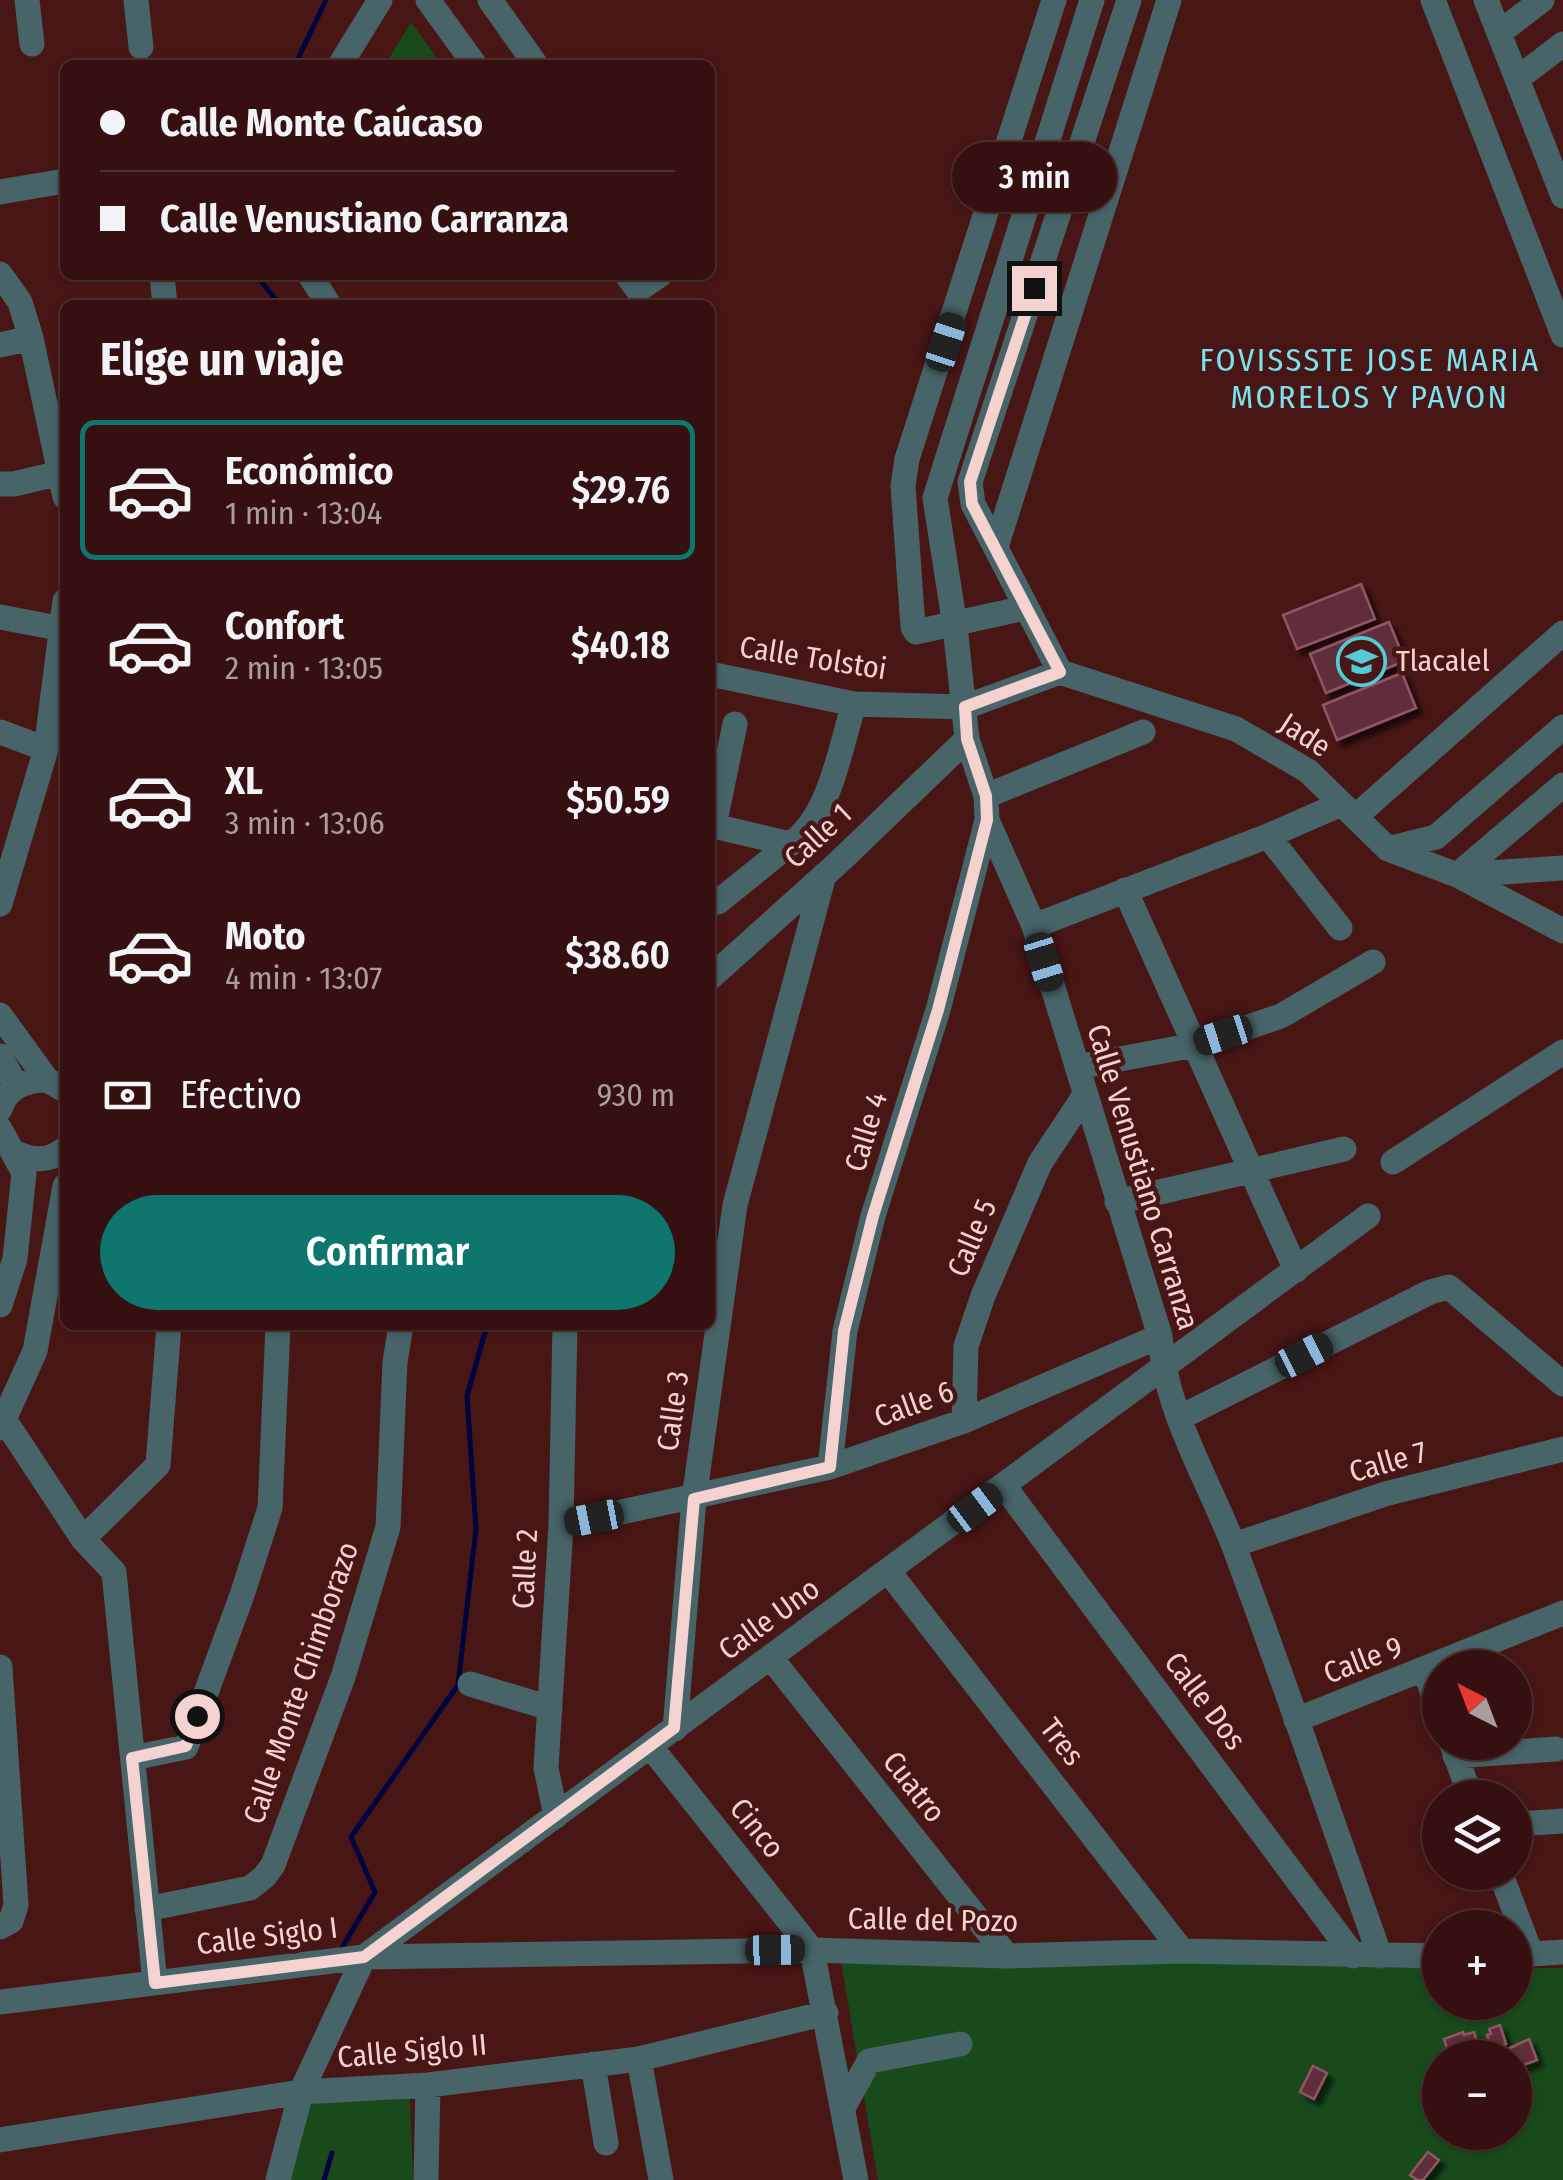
<!DOCTYPE html>
<html lang="es">
<meta charset="utf-8">
<style>
:root{--surface:#361010;--page:#3d1919;--text:#f1f3f6;--muted:#aa9d9f;--line:#503030;--accent:#0f766e}
body{margin:0;font-family:"Fira Sans Condensed",sans-serif;background:var(--page);color:var(--text);height:100vh;display:flex;flex-direction:column;font-size:38px;white-space:nowrap}
*{box-sizing:border-box;margin:0}
p{font-size:32px;color:var(--muted)}
.icon{flex:none;width:55px;height:55px;fill:none;stroke:currentColor;stroke-width:2;stroke-linecap:round;stroke-linejoin:round}
.map{position:relative;flex:1;overflow:hidden}
.details{position:absolute;left:60px;top:300px;width:655px;height:1030px;display:flex;flex-direction:column;background:var(--surface);border-radius:15px;box-shadow:0 2px 8px #0004,0 0 0 2px var(--line)}
.details>*{flex:none}
.top-card{position:absolute;left:60px;top:60px;width:655px;height:220px;border-radius:15px;box-shadow:0 2px 8px #0004,0 0 0 2px var(--line);display:grid;align-content:center;height:220px;padding:0 40px;background:var(--surface)}
.needle{width:65px;rotate:318deg}
.buttons{position:absolute;left:1422px;top:1650px;display:grid;gap:20px}
.buttons a{display:grid;place-items:center;width:110px;height:110px;border-radius:50%;background:var(--surface);box-shadow:0 2px 8px #0004,0 0 0 2px var(--line);font-size:50px}
.end{position:absolute;width:45px;height:45px;margin:-22px;border:12px solid #f4d2cf;background:#111;box-shadow:0 0 0 5px #111}
.from{border-radius:50%}
.bubble{position:absolute;height:70px;border-radius:35px;background:var(--surface);box-shadow:0 2px 8px #0004,0 0 0 2px var(--line);font-size:32px;font-weight:600;line-height:70px;text-align:center}
.car{position:absolute;width:30px;height:60px;margin:-30px -15px;border-radius:12px;box-shadow:0 0 8px 2px #0007;background:linear-gradient(#222 24%,#8ab4d8 0 40%,#222 0 76%,#8ab4d8 0 86%,#222 0)}
.top-card b{display:flex;align-items:center;gap:35px;height:95px;font-size:38px}
.top-card b+b{border-top:2px solid var(--line)}
.top-card i{width:25px;height:25px;background:var(--text)}
ul{padding:0;list-style:none}
li{display:flex;align-items:center;gap:30px;height:140px;margin:0 20px 15px;padding:0 20px;border:5px solid transparent;border-radius:15px}
li div{flex:1}
li b{display:block;font-size:38px}
li em{font-style:normal;font-weight:600}
li.on{border-color:var(--accent)}
li>.icon{width:90px;height:90px;stroke-width:1.5}
h2{padding:0 40px;font-size:45px;line-height:120px}
.pay{display:flex;align-items:center;gap:25px;height:110px;padding:0 40px;font-size:38px}
.pay p{margin-inline-start:auto}
.cta{display:flex;gap:20px;margin-top:auto;padding:20px 40px}
.cta a{flex:1;height:115px;border-radius:60px;background:var(--accent);color:#fff;font-size:40px;font-weight:600;line-height:115px;text-align:center}
.map>svg:first-child{display:block}
</style>
<div class="map">
<svg width="1563" height="2180" viewBox="0 0 1563 2180">
<defs>
<filter id="shadow"><feDropShadow dx="6" dy="6" stdDeviation="2.5" flood-color="#0009"/></filter>
</defs>
<rect width="100%" height="100%" fill="#481615"/>
<path fill="#184a1b" fill-rule="evenodd" d="M411 22 442 65H385Z
M840 1955 1375 1960 1378 1968H1440V2002H1515V1968H1563V2180H878ZM1440 2058H1515V2132H1440Z
M410 2096 413 2180H289L306 2104Z"/>
<g fill="none" stroke-linecap="round" stroke-linejoin="round">
<path stroke="#000340" stroke-width="5" d="M295 65 326 0
M256 275 280 305
M340 1951 375 1892 351 1837 458 1685 476 1529 467 1396 487 1325
M324 2180 332 2153"/>
</g>
<path fill="#612d3b" stroke="#905664" stroke-width="2.5" filter="url(#shadow)" d="M1361 584 1375 619 1297 649 1283 615Z
M1389 622 1405 661 1326 693 1310 654Z
M1402 673 1416 708 1337 740 1323 705Z
M1500 2025 1506 2044 1492 2049 1487 2035 1491 2034 1489 2029Z
M1463 2032 1464 2035 1474 2032 1481 2054 1450 2058 1444 2039Z
M1529 2039 1537 2060 1515 2068V2058H1511L1508 2049Z
M1313 2066 1327 2073 1314 2099 1300 2092Z
M1428 2152 1439 2160 1423 2180H1417L1410 2175Z"/>
<g fill="none" stroke-linecap="round" stroke-linejoin="round">
<path stroke="#476468" stroke-width="25" d="M27 0 32 44
M136 0 141 47
M428 0 475 65
M490 0 536 65
M1092 0 935 498 955 626 967 739 986 796 987 820 1034 926 1160 1336C1165 1411 1208 1479 1235 1549 1285 1684 1332 1821 1380 1956
M1433 0 1563 335
M1486 0 1563 196
M1499 33 1542 0
M340 65 380 0
M1517 79 1563 44
M0 192 65 181
M0 274 20 302 31 338 65 497
M162 275 165 305
M310 275 329 305
M627 275 638 290 660 275
M0 345 31 338
M0 484H14L60 473
M996 547 1169 0
M1025 608 916 632 913 627 903 486 907 459 1054 0
M0 617 63 629
M1060 672 973 504 970 482 1129 0
M710 674 854 704 965 707 1060 672 1236 729 1308 771 1388 849 1457 875 1563 931
M0 732 46 749
M986 796 1143 732
M1355 817 1563 633
M710 825 790 844C830 818 840 748 854 704
M714 826 735 724
M1268 836 1340 928
M1388 849 1436 837 1563 727
M1457 875 1563 785
M1457 875 1563 868
M1125 890 1296 1270
M710 902H718L790 844
M0 904 46 749 65 601
M1034 926 1268 836 1341 804
M710 978 839 862 967 739
M0 1015 47 1080 65 1090
M0 1056 16 1086
M1077 1067 1195 1045 1281 1016 1373 962
M0 1109C7 1087 25 1080 47 1080
M0 1129 24 1173 15 1259 0 1305
M14 1152C33 1161 48 1162 65 1149
M1393 1162 1563 1052
M1117 1202 1344 1149
M1179 1418 1430 1292 1449 1287 1563 1384
M5 1421 83 1539 114 1572 155 1983
M964 1421 966 1346 983 1296 1040 1163 1085 1095
M0 1428 35 1351 65 1186
M830 1467 845 1331 873 1216 938 1010 987 820
M1004 1486 1354 1956
M561 1525 830 1467 964 1421 1160 1336
M83 1539 158 1465 169 1325
M1234 1545 1385 1494 1563 1449
M889 1572 1182 1951
M771 1658 1007 1956
M0 1667 16 1905 11 1921 0 1927
M1425 1671 1440 1713
M470 1684 550 1708
M1296 1720 1563 1613
M675 1729 694 1499 735 1205 824 875
M1451 1742 1471 1798
M650 1746 812 1950 856 2180
M1455 1756 1556 1749
M133 1758 186 1747 242 1595 270 1508 278 1325
M556 1816 546 1768 561 1525 565 1325
M1515 1824 1563 1821
M1500 1872 1531 1954
M147 1909 250 1888 264 1877 273 1865 343 1677 388 1527 395 1362 401 1325
M1515 1955 1563 1952
M0 2002 364 1957 812 1950 1007 1956 1182 1951 1440 1956
M639 2059 661 2180
M593 2064 606 2143
M843 2108 869 2061 960 2044
M0 2140 301 2092 428 2085 639 2059 826 2013
M278 2180 301 2092 364 1957 1368 1216
M426 2180 428 2085"/>
</g>
<g fill="none" stroke-linecap="round" stroke-linejoin="round">
<path stroke="#f4d2cf" stroke-width="12" d="M197 1716 186 1746 132 1758 155 1983 364 1957 674 1728 694 1499 830 1467 844 1331 873 1216 938 1010 987 820 986 796 967 739 965 707 1060 672 972 504 970 482 1034 288"/>
</g>
<defs>
<symbol id="school-ring" viewBox="-11 -11 22 22"><circle r="9.5" fill="#481615" stroke="#52cbd8" stroke-width="1.5"/><path d="M0-5L7-2L0 1L-7-2ZM-4 1L0 2.5L4 1V4Q0 6-4 4Z" fill="#52cbd8"/></symbol>
</defs>
<g fill-rule="evenodd">
<use href="#school-ring" x="1334" y="634" width="55" height="55"/>
</g>
<g text-anchor="middle" dominant-baseline="central" stroke-width="9" stroke-linejoin="round" paint-order="stroke">
<g font-size="30" fill="#f4d2cf" stroke="#481615">
<text transform="translate(813 658) rotate(9)">Calle Tolstoi</text>
<text transform="translate(1305 735) rotate(33)">Jade</text>
<text transform="translate(818 836) rotate(-43)">Calle 1</text>
<text transform="translate(866 1132) rotate(-73)">Calle 4</text>
<text transform="translate(1143 1177) rotate(73)">Calle Venustiano Carranza</text>
<text transform="translate(972 1238) rotate(-67)">Calle 5</text>
<text transform="translate(914 1404) rotate(-20)">Calle 6</text>
<text transform="translate(673 1411) rotate(-82)">Calle 3</text>
<text transform="translate(1388 1462) rotate(-16)">Calle 7</text>
<text transform="translate(525 1569) rotate(-87)">Calle 2</text>
<text transform="translate(769 1619) rotate(-36)">Calle Uno</text>
<text transform="translate(1363 1660) rotate(-21)">Calle 9</text>
<text transform="translate(301 1683) rotate(-71)">Calle Monte Chimborazo</text>
<text transform="translate(1205 1701) rotate(53)">Calle Dos</text>
<text transform="translate(1062 1742) rotate(52)">Tres</text>
<text transform="translate(914 1787) rotate(52)">Cuatro</text>
<text transform="translate(757 1828) rotate(51)">Cinco</text>
<text transform="translate(933 1920) rotate(1)">Calle del Pozo</text>
<text transform="translate(267 1936) rotate(-7)">Calle Siglo I</text>
<text transform="translate(412 2051) rotate(-5)">Calle Siglo II</text>
</g>
<g font-size="30" fill="#f4d2cf" stroke="#481615" text-anchor="start">
<text x="1396" y="661">Tlacalel</text>
</g>
<g font-size="32" letter-spacing="2.5" fill="#79e4f0" stroke="#481615">
<text x="1370" y="360">FOVISSSTE JOSE MARIA<tspan x="1370" dy="37">MORELOS Y PAVON</tspan></text>
</g>
</g>
</svg>
<div class="buttons">
<a><svg class="needle" viewBox="-14 -14 28 28"><path d="M0-13l5 13h-10z" fill="#e53935"/><path d="M0 13l5-13h-10z" fill="#aa9d9f"/></svg></a>
<a><svg class="icon" aria-label="layers" viewBox="0 0 24 24"><path d="M12 4l9 5-9 5-9-5zM3 14l9 5 9-5"/></svg></a>
<a>+</a>
<a>−</a>
</div>
<i class="end from" style="left:197px;top:1716px"></i>
<i class="end" style="left:1034px;top:288px"></i>
<div class="bubble" style="left:952px;top:142px;width:165px">3 min</div>
<i class="car" style="left:946px;top:342px;rotate:18deg"></i>
<i class="car" style="left:1044px;top:962px;rotate:163deg"></i>
<i class="car" style="left:1223px;top:1035px;rotate:252deg"></i>
<i class="car" style="left:1304px;top:1355px;rotate:63deg"></i>
<i class="car" style="left:975px;top:1508px;rotate:53deg"></i>
<i class="car" style="left:594px;top:1518px;rotate:259deg"></i>
<i class="car" style="left:775px;top:1950px;rotate:89deg"></i>
<div class="top-card">
<b><i class="from"></i>Calle Monte Caúcaso</b>
<b><i></i>Calle Venustiano Carranza</b>
</div>
<section class="details">
<h2>Elige un viaje</h2>
<ul>
<li class="on"><svg class="icon" aria-label="car" viewBox="0 0 24 24"><path d="M5 17H2v-5l4-1 3-4h7l3 4 3 1v5h-3M9 17h6M6 11h13"/><circle cx="7" cy="17" r="2"/><circle cx="17" cy="17" r="2"/></svg><div><b>Económico</b><p>1 min · 13:04</p></div><em>$29.76</em></li>
<li><svg class="icon" aria-label="car" viewBox="0 0 24 24"><path d="M5 17H2v-5l4-1 3-4h7l3 4 3 1v5h-3M9 17h6M6 11h13"/><circle cx="7" cy="17" r="2"/><circle cx="17" cy="17" r="2"/></svg><div><b>Confort</b><p>2 min · 13:05</p></div><em>$40.18</em></li>
<li><svg class="icon" aria-label="car" viewBox="0 0 24 24"><path d="M5 17H2v-5l4-1 3-4h7l3 4 3 1v5h-3M9 17h6M6 11h13"/><circle cx="7" cy="17" r="2"/><circle cx="17" cy="17" r="2"/></svg><div><b>XL</b><p>3 min · 13:06</p></div><em>$50.59</em></li>
<li><svg class="icon" aria-label="car" viewBox="0 0 24 24"><path d="M5 17H2v-5l4-1 3-4h7l3 4 3 1v5h-3M9 17h6M6 11h13"/><circle cx="7" cy="17" r="2"/><circle cx="17" cy="17" r="2"/></svg><div><b>Moto</b><p>4 min · 13:07</p></div><em>$38.60</em></li>
</ul>
<div class="pay"><svg class="icon" aria-label="cash" viewBox="0 0 24 24"><path d="M3 7h18v10H3z"/><circle cx="12" cy="12" r="2"/></svg>Efectivo<p>930 m</p></div>
<div class="cta"><a>Confirmar</a></div>
</section>
</div>
